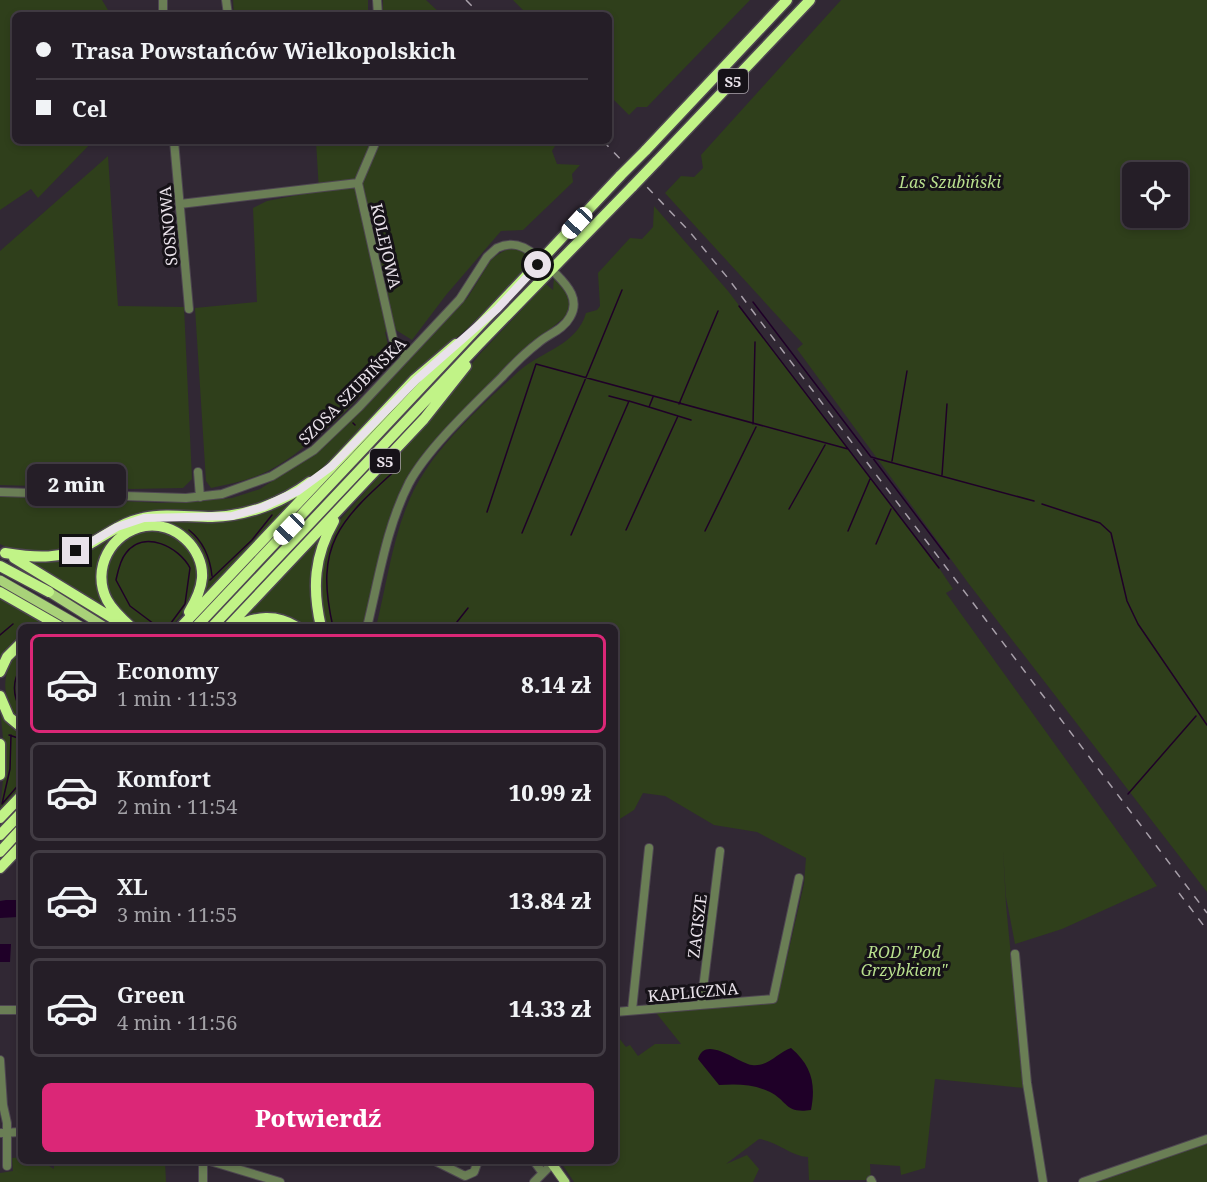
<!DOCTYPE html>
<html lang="pl">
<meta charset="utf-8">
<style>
:root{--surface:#251e27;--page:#312b33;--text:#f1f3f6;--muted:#a3a2a7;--line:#423c44;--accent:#db2777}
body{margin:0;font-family:"Noto Serif",serif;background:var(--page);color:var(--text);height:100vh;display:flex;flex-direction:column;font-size:22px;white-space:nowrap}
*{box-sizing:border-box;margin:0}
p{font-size:20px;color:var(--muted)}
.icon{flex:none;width:33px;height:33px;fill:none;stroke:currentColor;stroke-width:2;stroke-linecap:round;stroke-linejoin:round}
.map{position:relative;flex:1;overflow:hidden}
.side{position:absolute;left:18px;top:624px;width:600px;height:540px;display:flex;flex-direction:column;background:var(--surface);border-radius:9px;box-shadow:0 3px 9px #0003,0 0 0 2px var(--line)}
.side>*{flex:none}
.hud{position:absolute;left:12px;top:12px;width:600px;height:132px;border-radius:9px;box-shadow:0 3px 9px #0003,0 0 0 2px var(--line);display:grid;align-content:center;height:132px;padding:0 24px;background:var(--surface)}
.tools{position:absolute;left:1122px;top:162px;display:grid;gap:12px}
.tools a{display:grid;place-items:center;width:66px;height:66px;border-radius:9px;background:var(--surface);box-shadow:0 3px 9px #0003,0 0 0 2px var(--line);font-size:30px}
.end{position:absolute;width:27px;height:27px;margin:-14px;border:8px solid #e9e2ea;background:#111;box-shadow:0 0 0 3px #111}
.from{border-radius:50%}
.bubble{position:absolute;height:42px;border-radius:9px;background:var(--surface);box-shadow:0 3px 9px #0003,0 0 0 2px var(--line);font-size:20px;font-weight:800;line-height:42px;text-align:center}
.car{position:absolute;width:18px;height:36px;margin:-18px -9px;border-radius:8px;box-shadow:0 0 4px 2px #0007;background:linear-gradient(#fff 24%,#345 0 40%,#fff 0 76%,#345 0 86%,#fff 0)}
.hud b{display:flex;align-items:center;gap:21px;height:57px;font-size:22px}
.hud b+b{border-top:2px solid var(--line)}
.hud i{width:15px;height:15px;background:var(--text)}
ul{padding:10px 0 0;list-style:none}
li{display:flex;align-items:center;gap:18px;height:99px;margin:0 12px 9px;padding:0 12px;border:3px solid var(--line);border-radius:9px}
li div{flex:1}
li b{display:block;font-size:22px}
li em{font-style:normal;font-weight:800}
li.selected{border-color:var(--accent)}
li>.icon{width:54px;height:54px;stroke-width:1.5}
.cta{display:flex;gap:12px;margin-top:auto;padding:12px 24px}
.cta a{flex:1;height:69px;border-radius:9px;background:var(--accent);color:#fff;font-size:24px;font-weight:800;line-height:69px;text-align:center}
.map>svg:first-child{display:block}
</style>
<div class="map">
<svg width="1207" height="1182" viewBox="0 0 1207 1182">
<rect width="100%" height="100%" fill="#312834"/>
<path fill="#2f3f1b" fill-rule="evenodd" d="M0 0H102L111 15H15V141H93L38 198 31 189 0 210Z
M233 0H368V15H234Z
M383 0H426L442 15H383Z
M513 0H750L647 107H637L629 115 609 95V15H528Z
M841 0H1207V892L969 584 797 349 803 344 665 193 681 176 694 177 703 168 701 155ZM1132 172H1178V218H1132Z
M316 141H558L552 151 557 164 580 165 572 174 573 182 523 230 501 231 446 295 412 340 396 330 385 332C386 338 389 345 388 350 382 388 299 456 268 471 250 480 231 484 211 488L206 481 195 308 257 302 253 208 267 201 319 191Z
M108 156 118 306 184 307 192 479 183 488 132 489 0 485V251Z
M654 206 728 291 939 568 953 589 946 593 1157 886 1062 929 1015 944 1006 897 1003 850 1006 905 1024 1088 935 1079 925 1168 901 1175 900 1166 870 1164 871 1180H809L808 1157C790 1156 777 1141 759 1139L726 1164 747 1155 759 1169 753 1182H574L560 1161H615V1033L626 1047 630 1045 638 1056 655 1044H681L653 1009 773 1001 778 997 804 884 806 858 757 832 714 825 665 796 643 793 634 810 615 822V627H376C389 575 395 515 425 471 449 435 487 400 519 371 542 351 577 345 586 313L597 310 600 306 598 273 630 238 642 239 653 227Z
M509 248 524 250 533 260H521L527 266 468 328 395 391 323 468 305 483 256 507 210 513 161 512 64 552 15 551 0 544V495L162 503 232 498 260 489 323 448 468 297 492 258Z
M554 277 568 293 570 303 566 316 519 355 415 466 402 488 381 551 364 627H326L320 584 324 554 337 523 410 442 478 356 546 284 553 290Z
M301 494 199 602 203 592 191 540 141 523 101 558 109 610 27 562 58 561 74 556 119 529 143 521 221 519Z
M160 530C212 551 204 591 171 627H156L152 623 149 627C100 627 80 531 160 530Z
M324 532 319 627H304L293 620 239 621Z
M0 597 55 627H21V638L10 647 0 661Z
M21 647V723C0 696 0 674 21 647Z
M0 708 21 731V790L0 812 5 758Z
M1207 1143V1182H1091Z
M21 1157V1161H41L54 1169V1161H165L166 1182H0V1173L13 1171 12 1158Z"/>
<path fill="#1f0028" d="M6 900H18V917L0 918V901Z
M0 944H11L10 962H0Z
M791 1048C812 1066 816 1084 811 1110 785 1114 788 1101 770 1092 754 1084 737 1084 719 1085L698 1059C705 1034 738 1063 752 1065 769 1067 778 1052 791 1048Z"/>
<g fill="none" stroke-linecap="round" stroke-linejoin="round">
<path stroke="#1f0028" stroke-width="1.5" d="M753 302 871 457 1034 501
M739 306 939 568
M609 396 628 401
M679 404 718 311
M678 416 691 420
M353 423 355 425
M753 424 755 342
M872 457 949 559
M892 461 907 371
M942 475 947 404
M1042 504 1100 523 1111 533 1127 601 1138 624 1207 725
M789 509 825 445
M487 512 536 364 848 449
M189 530C204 542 210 557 212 576
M626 530 678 416 649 407 653 397
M705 531 756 427
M848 531 870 479
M522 533 622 290
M571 535 629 401 649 407
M876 544 891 509
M210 580 252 540 272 515
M158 627 130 606 116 580C118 571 120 560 126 553 144 529 179 547 190 568L185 604 168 627
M333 627C314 544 339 521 399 467L397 465
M453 627 468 608
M0 635 13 624
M21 668C11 682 13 696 21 711
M9 735 21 739
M11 735 10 769 2 804 21 782
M1128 794 1196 716"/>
<defs>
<path id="minor" d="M163 0V15
M226 0 228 15
M377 0 378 15
M174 141 189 309
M376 141 358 183 393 339 406 357
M180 204 358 183
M198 472 200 497
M0 492 186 498 222 494 272 476 314 450 359 407 460 299 487 257 497 248C512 241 524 245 536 256
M367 627C379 579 386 528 409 483 428 448 473 406 502 377 513 365 525 353 538 343 548 334 563 330 570 317 580 300 568 286 556 274
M1015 954 1027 1083 1043 1182
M701 1005 720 851
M0 1010H21
M632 1010 649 848
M615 1012 773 999 799 878
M0 1060 3 1105 7 1123V1166
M0 1133 21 1132
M210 1161 280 1182
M435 1161 465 1176 474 1172 478 1161
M534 1161 542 1172
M871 1180 872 1182
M203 1182V1161
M534 1182 552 1164
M1083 1182 1207 1139"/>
<path id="major" d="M0 580 82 627
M49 592 105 627
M550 1161 565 1182"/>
<path id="highway" d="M645 151 787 0
M656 162 810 0
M5 553C36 558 62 560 90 544 107 534 123 522 143 518 165 513 189 517 212 517 247 516 282 503 310 482
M14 558 119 622
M0 566 49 592
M0 592 61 627
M131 627C122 619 113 611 107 600 91 569 111 532 145 526 174 521 204 548 202 578 201 591 195 602 189 612
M181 627 415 379 456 344
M196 627 621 175
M212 627 478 345 633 186
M228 627 424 419 466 366
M234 627C256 616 276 614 297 627
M321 627C312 588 314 556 334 521
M0 672 7 657 21 643
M0 696 9 717 21 727
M0 744V775
M0 818 21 796
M0 835 21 813
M0 852 21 829
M0 868 21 846"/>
</defs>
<use href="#minor" stroke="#4e4651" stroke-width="10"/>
<use href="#major" stroke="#4e4651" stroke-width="11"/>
<use href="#highway" stroke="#4e4651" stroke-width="13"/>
<use href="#minor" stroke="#6a7e55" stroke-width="8"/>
<use href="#major" stroke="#a9d279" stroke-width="9"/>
<use href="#highway" stroke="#c1f387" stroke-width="10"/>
<path stroke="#a8a0aa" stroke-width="1.5" stroke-dasharray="8 8" stroke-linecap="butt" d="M466 0 481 15
M603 141 689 231 727 277 1207 913
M1179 893 1207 930"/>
<defs>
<path id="highway-bridge" d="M621 175 645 151
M633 186 656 162"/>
</defs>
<use href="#highway-bridge" stroke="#4e4651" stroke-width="13" stroke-linecap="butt"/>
<use href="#highway-bridge" stroke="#c1f387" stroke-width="10"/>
</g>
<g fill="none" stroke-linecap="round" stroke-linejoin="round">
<path stroke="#e9e2ea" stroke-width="8" d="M76 551 117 527 144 518 232 516 263 507 298 491 332 466 416 380 497 309 538 265"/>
</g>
<g text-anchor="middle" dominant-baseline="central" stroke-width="6" stroke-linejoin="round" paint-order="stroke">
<g fill="#161218" stroke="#aaa4ab" stroke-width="1.5">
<rect x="718" y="69" width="30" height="24" rx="4.5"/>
<rect x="370" y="449" width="30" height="24" rx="4.5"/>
</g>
<g font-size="15" font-weight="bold" fill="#e9e2ea">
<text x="733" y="81">S5</text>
<text x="385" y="461">S5</text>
</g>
<g font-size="16" font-style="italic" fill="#b8df8d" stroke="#161218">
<text x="950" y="182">Las Szubiński</text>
<text x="904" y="952">ROD "Pod<tspan x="904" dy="18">Grzybkiem"</tspan></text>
</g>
<g font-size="16" fill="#e9e2ea" stroke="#161218">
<text transform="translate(168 226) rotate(-95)">SOSNOWA</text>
<text transform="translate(386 246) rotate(77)">KOLEJOWA</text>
<text transform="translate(352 391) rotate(-45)">SZOSA SZUBIŃSKA</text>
<text transform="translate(697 926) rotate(-83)">ZACISZE</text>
<text transform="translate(693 992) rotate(-5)">KAPLICZNA</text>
</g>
</g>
</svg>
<div class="tools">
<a><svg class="icon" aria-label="locate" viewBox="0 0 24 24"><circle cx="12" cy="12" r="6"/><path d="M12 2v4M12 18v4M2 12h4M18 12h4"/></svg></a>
</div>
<i class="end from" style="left:538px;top:265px"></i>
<i class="end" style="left:76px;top:551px"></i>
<div class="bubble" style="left:27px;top:464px;width:99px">2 min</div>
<i class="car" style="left:577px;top:223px;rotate:223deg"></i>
<i class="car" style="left:289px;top:529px;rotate:224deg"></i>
<div class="hud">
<b><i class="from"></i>Trasa Powstańców Wielkopolskich</b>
<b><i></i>Cel</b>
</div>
<section class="side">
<ul>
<li class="selected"><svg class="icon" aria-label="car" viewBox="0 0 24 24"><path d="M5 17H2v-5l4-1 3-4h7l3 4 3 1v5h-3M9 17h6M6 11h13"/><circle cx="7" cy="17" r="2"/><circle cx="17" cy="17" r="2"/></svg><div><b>Economy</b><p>1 min · 11:53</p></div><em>8.14 zł</em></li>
<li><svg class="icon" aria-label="car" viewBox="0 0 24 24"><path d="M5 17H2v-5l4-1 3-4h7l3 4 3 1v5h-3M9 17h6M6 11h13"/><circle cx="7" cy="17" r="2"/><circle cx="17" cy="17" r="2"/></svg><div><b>Komfort</b><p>2 min · 11:54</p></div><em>10.99 zł</em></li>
<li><svg class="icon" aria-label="car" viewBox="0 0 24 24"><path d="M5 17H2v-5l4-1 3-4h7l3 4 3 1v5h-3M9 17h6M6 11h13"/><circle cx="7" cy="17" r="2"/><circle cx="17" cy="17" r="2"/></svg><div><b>XL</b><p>3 min · 11:55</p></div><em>13.84 zł</em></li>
<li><svg class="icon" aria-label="car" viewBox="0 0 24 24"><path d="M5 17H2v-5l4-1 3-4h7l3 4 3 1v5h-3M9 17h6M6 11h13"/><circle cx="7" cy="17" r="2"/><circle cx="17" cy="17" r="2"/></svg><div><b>Green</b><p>4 min · 11:56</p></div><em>14.33 zł</em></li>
</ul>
<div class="cta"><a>Potwierdź</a></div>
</section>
</div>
